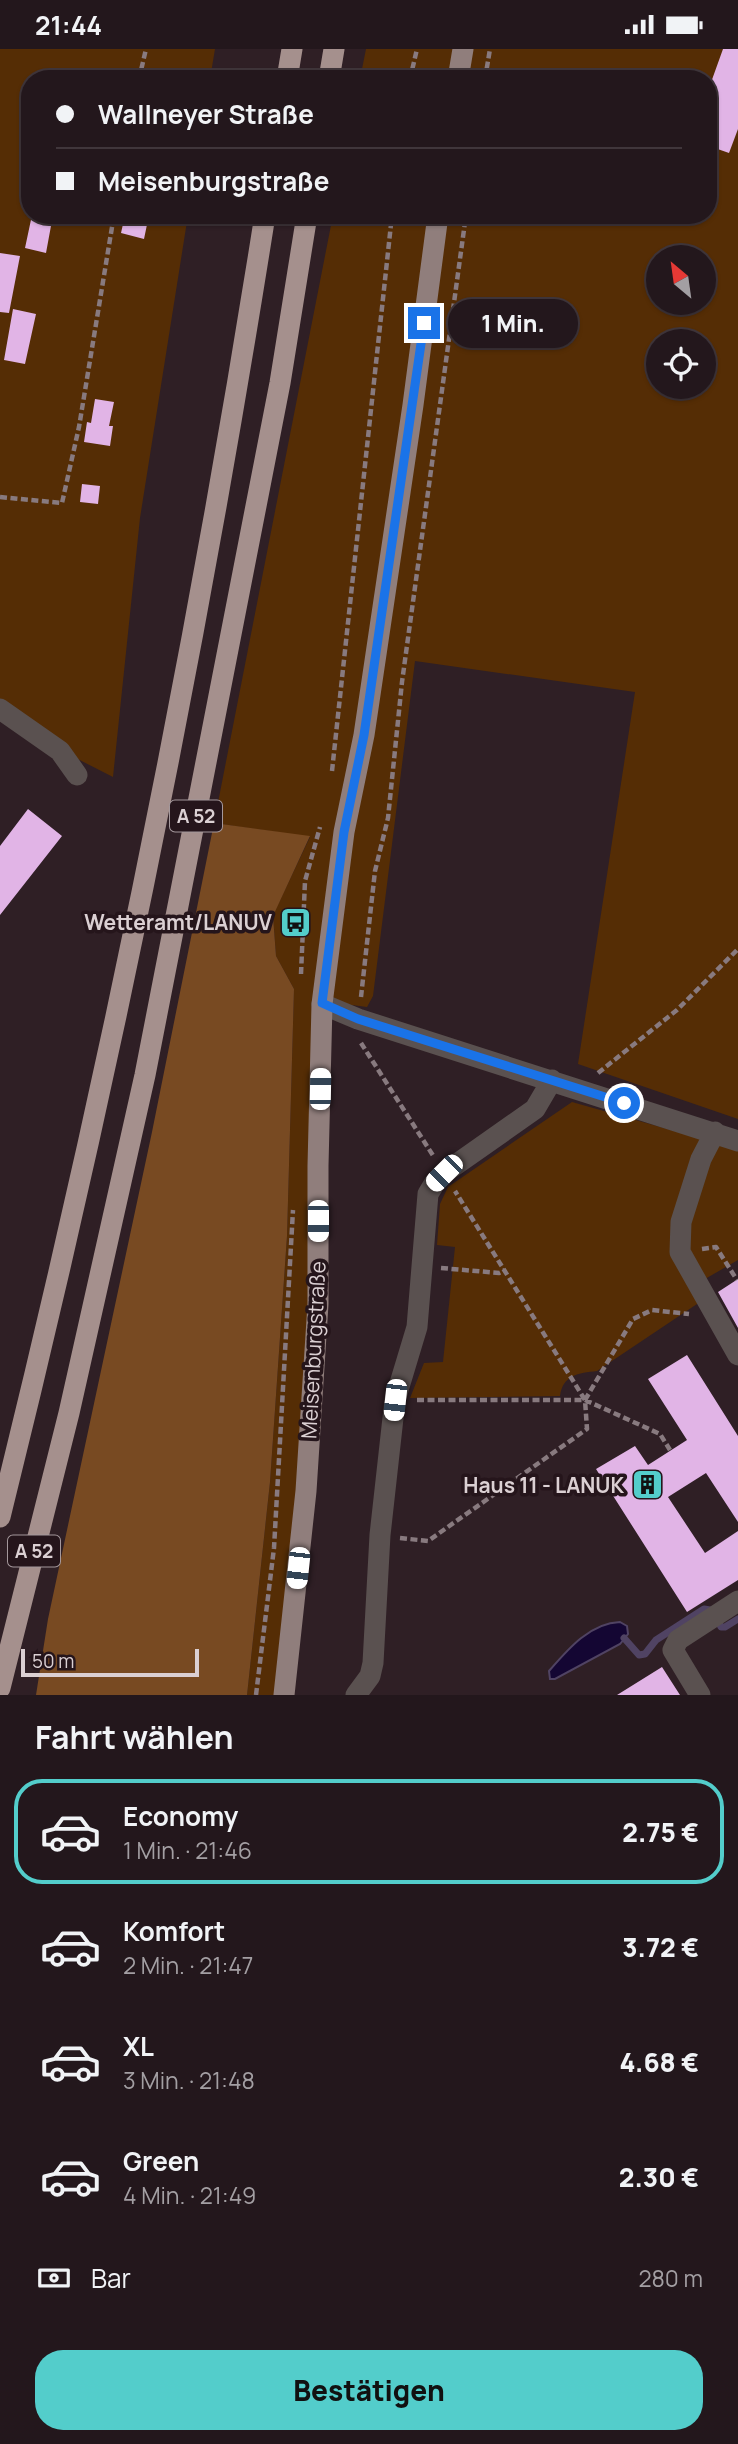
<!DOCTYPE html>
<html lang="de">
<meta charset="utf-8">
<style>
:root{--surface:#23171c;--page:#2f2429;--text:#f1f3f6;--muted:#a39fa3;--line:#40363b;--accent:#53cdcb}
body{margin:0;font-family:Manrope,sans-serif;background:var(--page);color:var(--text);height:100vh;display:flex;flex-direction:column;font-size:26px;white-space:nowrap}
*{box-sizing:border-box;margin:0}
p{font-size:23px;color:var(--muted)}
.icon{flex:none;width:38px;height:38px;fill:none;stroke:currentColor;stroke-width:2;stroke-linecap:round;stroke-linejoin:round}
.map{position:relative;height:1646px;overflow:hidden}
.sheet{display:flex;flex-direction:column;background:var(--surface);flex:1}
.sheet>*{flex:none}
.hud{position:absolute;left:21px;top:21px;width:696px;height:154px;border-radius:28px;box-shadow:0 2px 5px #0004,0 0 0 2px var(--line);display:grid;align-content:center;height:154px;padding:0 35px;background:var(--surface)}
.needle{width:46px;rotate:331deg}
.buttons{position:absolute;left:646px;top:196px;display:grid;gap:14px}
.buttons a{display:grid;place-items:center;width:70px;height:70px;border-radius:50%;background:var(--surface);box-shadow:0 2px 5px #0004,0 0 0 2px var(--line);font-size:35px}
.scale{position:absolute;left:21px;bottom:18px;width:178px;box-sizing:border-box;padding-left:7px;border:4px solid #dbd0d3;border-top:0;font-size:19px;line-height:24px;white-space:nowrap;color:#dbd0d3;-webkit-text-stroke:5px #25151b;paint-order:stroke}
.end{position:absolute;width:32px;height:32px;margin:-16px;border:9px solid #1a73e8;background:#fff;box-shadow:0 0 0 4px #fff}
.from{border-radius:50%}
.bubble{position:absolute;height:49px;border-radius:24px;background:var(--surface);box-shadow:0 2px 5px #0004,0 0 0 2px var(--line);font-size:23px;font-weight:800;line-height:49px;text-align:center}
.car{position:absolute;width:21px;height:42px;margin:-21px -10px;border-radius:9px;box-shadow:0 0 5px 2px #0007;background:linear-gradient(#fff 24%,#345 0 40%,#fff 0 76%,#345 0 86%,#fff 0)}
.hud b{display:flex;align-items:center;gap:24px;height:66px;font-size:26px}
.hud b+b{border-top:2px solid var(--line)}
.hud i{width:18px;height:18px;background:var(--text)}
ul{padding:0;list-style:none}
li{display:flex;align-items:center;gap:21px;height:105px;margin:0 14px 10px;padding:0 21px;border:4px solid transparent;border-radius:28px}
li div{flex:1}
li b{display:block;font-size:26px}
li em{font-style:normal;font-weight:800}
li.current{border-color:var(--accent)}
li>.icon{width:63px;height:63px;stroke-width:1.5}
h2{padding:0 35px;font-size:32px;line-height:84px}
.pay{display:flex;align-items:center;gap:18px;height:77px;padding:0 35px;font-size:26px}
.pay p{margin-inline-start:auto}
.action{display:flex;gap:14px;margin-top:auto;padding:14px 35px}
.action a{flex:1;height:80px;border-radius:28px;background:var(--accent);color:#111;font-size:28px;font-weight:800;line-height:80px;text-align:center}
.status{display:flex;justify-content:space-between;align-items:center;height:49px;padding:0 35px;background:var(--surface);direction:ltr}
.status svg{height:19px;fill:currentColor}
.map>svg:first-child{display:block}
</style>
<div class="status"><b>21:44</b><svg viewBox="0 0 49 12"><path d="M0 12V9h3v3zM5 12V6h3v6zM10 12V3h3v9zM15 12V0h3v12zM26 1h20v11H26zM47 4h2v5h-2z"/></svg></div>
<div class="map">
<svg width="738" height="1646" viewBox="0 0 738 1646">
<rect width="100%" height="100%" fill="#2f1f25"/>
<path fill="#552d05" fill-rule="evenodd" d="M0 0H215L210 30H30V166H188L140 469 113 728 62 702 0 659Z
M366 0H738V1070L578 1015 635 643 415 612 373 947 367 958 322 952 314 1255 280 1646H247L270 1433 287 1187 294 940 276 907 273 866 310 788 214 774 333 166H709V30H360ZM658 208H704V254H658ZM658 292H704V338H658Z
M572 1053 738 1100V1211L705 1230 697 1255 597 1322C578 1324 563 1326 560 1347L410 1349 424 1314 443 1313 455 1198 437 1196 440 1155 448 1138Z"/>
<path fill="#784a22" d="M214 774 310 787 273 867 276 907 294 940 287 1187 270 1433 247 1646H36L48 1570 152 1083Z"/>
<path fill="#140633" stroke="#504363" stroke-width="2" d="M620 1573 627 1577 628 1585 620 1595 555 1630H550L549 1622C568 1600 590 1574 620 1573Z"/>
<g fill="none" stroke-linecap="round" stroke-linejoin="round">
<path stroke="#504363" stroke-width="7" d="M719 1574 721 1578H725L738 1570
M624 1589 639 1606 645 1605 656 1591 704 1560 710 1561"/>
</g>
<path fill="#e1b4e6" d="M723 0H738V80L729 104 709 97V39Z
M32 166H53L46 204 25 199Z
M125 166H149L144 190 121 184Z
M0 204 20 207 9 264 0 263Z
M13 260 36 265 25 315 4 311Z
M95 350 114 353 109 377H113L110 397 84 393 87 373 91 374Z
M82 435 100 437 98 455 80 453Z
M28 760 62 787 0 866V797Z
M738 1230V1279L718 1243Z
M687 1306 738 1387V1473L706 1424 668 1448 705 1504 738 1482V1531L687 1563 596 1420 635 1397 648 1416 687 1391 648 1330Z
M662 1618 680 1646H617Z"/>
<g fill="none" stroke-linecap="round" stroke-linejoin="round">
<path stroke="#887a7f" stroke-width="4.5" stroke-dasharray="7 3.5" stroke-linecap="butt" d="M139 30 146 0
M410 30 417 0
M485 30 490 0
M0 448 62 454 79 378 114 166
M332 722 392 166
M301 925 305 832 320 778
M361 948 375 822 388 769 402 633 466 166
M361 994 434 1108
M598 1024 677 961 738 900
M702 1200 716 1198 737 1231
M441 1219 499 1224 505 1221
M417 1351H585L660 1385 670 1401
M585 1351 633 1270 652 1261 689 1265
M400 1489 428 1492 587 1380 585 1351 455 1142
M256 1646 274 1499 293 1161"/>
<path stroke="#5a5150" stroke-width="21" d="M0 660 60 702 77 726
M322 955 358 970 738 1092
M715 1083 701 1110 681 1173 680 1203 738 1306
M356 1646 370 1627 373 1614 380 1486 395 1351 417 1278 428 1145 434 1135 444 1124 535 1060 552 1031
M700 1646 673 1601 678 1591 738 1552"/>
<path stroke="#907e7c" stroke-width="21" d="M458 30 463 0
M284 1646 306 1442 318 1255V1117L322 955 344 783 364 686 413 356 438 166"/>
<path stroke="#a5908d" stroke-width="21" d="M287 30 292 0
M329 30 334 0
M0 1468C107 1038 196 604 265 166
M0 1639 69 1364 145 1026 280 334 307 166"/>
</g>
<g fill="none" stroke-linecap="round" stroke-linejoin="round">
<path stroke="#1a73e8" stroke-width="9" d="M424 274 364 686 344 783 322 954 358 970 624 1054"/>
</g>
<defs>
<symbol id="bus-square" viewBox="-11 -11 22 22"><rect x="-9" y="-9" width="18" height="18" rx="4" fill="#53cdcb" stroke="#25151b"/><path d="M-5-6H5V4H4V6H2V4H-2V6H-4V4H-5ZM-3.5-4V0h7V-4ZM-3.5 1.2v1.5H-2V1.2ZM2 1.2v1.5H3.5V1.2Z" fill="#111"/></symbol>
<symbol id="building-square" viewBox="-11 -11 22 22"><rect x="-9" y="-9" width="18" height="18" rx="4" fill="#53cdcb" stroke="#25151b"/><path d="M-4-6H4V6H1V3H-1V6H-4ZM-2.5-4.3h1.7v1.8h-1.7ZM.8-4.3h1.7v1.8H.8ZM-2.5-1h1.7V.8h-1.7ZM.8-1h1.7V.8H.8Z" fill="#111"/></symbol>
</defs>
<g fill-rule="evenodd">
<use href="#bus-square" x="278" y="856" width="35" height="35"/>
<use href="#building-square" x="630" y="1418" width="35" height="35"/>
</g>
<g text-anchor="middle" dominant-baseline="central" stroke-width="7" stroke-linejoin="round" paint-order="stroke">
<g fill="#25151b" stroke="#a4989c" stroke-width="2">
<rect x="170" y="751.5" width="52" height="31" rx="5"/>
<rect x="8" y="1486.5" width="52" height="31" rx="5"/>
</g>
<g font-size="19" font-weight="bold" fill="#dbd0d3">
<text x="196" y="767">A 52</text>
<text x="34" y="1502">A 52</text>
</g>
<g font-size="21" font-weight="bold" fill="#dbd0d3" stroke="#25151b" text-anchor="end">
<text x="272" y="873">Wetteramt/LANUV</text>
<text x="624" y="1436">Haus 11 - LANUK</text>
</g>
<g font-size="21" fill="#dbd0d3" stroke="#25151b">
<text transform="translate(313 1301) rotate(-87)">Meisenburgstraße</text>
</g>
</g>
</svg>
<div class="buttons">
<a><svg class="needle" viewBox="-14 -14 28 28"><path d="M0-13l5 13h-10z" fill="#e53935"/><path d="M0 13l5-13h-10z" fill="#a39fa3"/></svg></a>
<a><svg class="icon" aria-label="locate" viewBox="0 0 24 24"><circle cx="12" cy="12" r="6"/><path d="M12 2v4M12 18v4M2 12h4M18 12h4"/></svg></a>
</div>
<div class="scale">50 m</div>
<i class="end from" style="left:624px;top:1054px"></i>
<i class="end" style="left:424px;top:274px"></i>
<div class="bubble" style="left:448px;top:250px;width:130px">1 Min.</div>
<i class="car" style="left:320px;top:1040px;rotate:1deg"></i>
<i class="car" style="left:444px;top:1124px;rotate:225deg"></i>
<i class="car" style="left:318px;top:1172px;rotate:180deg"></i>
<i class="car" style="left:395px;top:1351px;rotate:186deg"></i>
<i class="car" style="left:298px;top:1519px;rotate:186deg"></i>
<div class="hud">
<b><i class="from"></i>Wallneyer Straße</b>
<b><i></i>Meisenburgstraße</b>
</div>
</div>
<section class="sheet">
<h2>Fahrt wählen</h2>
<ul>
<li class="current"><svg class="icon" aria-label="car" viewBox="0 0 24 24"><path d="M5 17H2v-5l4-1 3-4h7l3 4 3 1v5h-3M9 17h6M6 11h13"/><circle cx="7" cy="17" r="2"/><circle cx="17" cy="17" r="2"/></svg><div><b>Economy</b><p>1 Min. · 21:46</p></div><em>2.75 €</em></li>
<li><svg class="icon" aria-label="car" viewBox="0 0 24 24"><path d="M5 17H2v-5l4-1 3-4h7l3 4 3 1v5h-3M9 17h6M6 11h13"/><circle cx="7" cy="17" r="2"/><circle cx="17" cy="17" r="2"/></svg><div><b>Komfort</b><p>2 Min. · 21:47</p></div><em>3.72 €</em></li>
<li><svg class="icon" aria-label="car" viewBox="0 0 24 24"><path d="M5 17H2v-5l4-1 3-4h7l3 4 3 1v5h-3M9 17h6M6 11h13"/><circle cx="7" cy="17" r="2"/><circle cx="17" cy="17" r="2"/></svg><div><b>XL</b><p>3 Min. · 21:48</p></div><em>4.68 €</em></li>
<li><svg class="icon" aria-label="car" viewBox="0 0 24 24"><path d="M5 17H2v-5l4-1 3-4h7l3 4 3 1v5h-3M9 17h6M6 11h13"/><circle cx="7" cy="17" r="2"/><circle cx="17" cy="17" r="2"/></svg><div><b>Green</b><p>4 Min. · 21:49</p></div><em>2.30 €</em></li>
</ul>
<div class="pay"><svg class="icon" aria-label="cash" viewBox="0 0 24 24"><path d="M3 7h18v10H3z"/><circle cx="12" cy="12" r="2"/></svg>Bar<p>280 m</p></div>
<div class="action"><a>Bestätigen</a></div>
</section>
